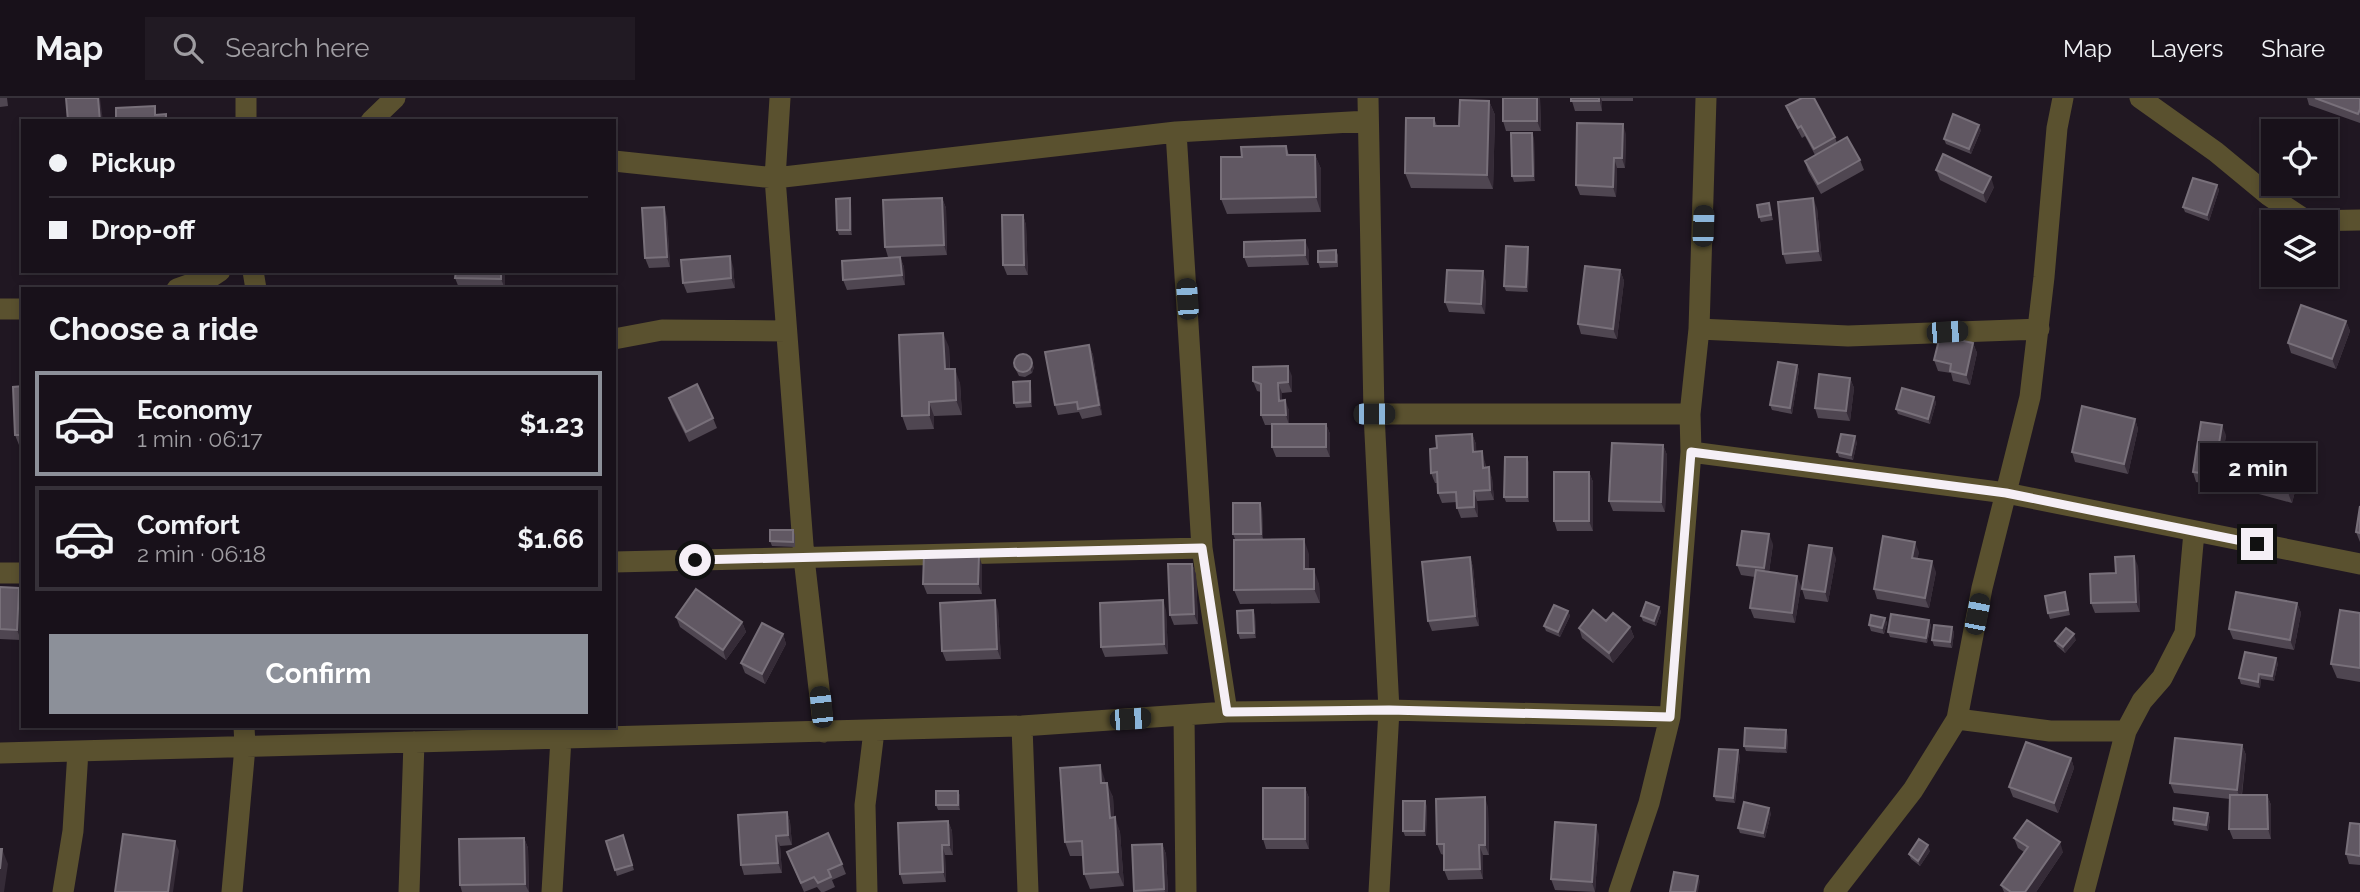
<!DOCTYPE html>
<meta charset="utf-8">
<style>
:root{--surface:#18111a;--page:#211a23;--text:#f1f3f6;--muted:#9f9da2;--line:#363139;--accent:#8c9099}
body{margin:0;font-family:Raleway,sans-serif;background:var(--page);color:var(--text);height:100vh;display:flex;flex-direction:column;font-size:26px;white-space:nowrap}
*{box-sizing:border-box;margin:0}
p{font-size:23px;color:var(--muted)}
.icon{flex:none;width:38px;height:38px;fill:none;stroke:currentColor;stroke-width:2;stroke-linecap:round;stroke-linejoin:round}
.map{position:relative;flex:1;overflow:hidden}
.sheet{position:absolute;left:21px;top:189px;width:595px;height:441px;display:flex;flex-direction:column;background:var(--surface);border-radius:0px;box-shadow:0 4px 10px #0003,0 0 0 2px var(--line)}
.sheet>*{flex:none}
.hud{position:absolute;left:21px;top:21px;width:595px;height:154px;border-radius:0px;box-shadow:0 4px 10px #0003,0 0 0 2px var(--line);display:grid;align-content:center;height:154px;padding:0 28px;background:var(--surface)}
.buttons{position:absolute;left:2261px;top:21px;display:grid;gap:14px}
.buttons a{display:grid;place-items:center;width:77px;height:77px;border-radius:0px;background:var(--surface);box-shadow:0 4px 10px #0003,0 0 0 2px var(--line);font-size:35px}
.end{position:absolute;width:32px;height:32px;margin:-16px;border:9px solid #f5eff6;background:#111;box-shadow:0 0 0 4px #111}
.from{border-radius:50%}
.bubble{position:absolute;height:49px;border-radius:0px;background:var(--surface);box-shadow:0 4px 10px #0003,0 0 0 2px var(--line);font-size:23px;font-weight:700;line-height:49px;text-align:center}
.car{position:absolute;width:21px;height:42px;margin:-21px -10px;border-radius:9px;box-shadow:0 0 5px 2px #0007;background:linear-gradient(#222 24%,#8ab4d8 0 40%,#222 0 76%,#8ab4d8 0 86%,#222 0)}
.hud b{display:flex;align-items:center;gap:24px;height:66px;font-size:26px}
.hud b+b{border-top:2px solid var(--line)}
.hud i{width:18px;height:18px;background:var(--text)}
ul{padding:0;list-style:none}
li{display:flex;align-items:center;gap:21px;height:105px;margin:0 14px 10px;padding:0 14px;border:4px solid var(--line);border-radius:0px}
li div{flex:1}
li b{display:block;font-size:26px}
li em{font-style:normal;font-weight:700}
li.on{border-color:var(--accent)}
li>.icon{width:63px;height:63px;stroke-width:1.5}
h2{padding:0 28px;font-size:32px;line-height:84px}
.action{display:flex;gap:14px;margin-top:auto;padding:14px 28px}
.action a{flex:1;height:80px;border-radius:0px;background:var(--accent);color:#fff;font-size:28px;font-weight:700;line-height:80px;text-align:center}
header{display:flex;align-items:center;gap:42px;box-sizing:border-box;height:98px;padding:0 35px;background:var(--surface);border-bottom:2px solid var(--line)}
header strong{font-size:33px}
nav{display:flex;gap:38px;margin-inline-start:auto;font-size:24px}
.search{width:490px;height:63px;background:var(--page);display:flex;align-items:center;gap:18px;box-sizing:border-box;padding:0 24px;border-radius:0px;color:var(--muted);font-size:26px}
.map>svg:first-child{display:block}
</style>
<header>
<strong>Map</strong>
<div class="search"><svg class="icon" aria-label="search" viewBox="0 0 24 24"><circle cx="10" cy="10" r="6"/><path d="M15 15l6 6"/></svg>Search here</div>
<nav><a>Map</a><a>Layers</a><a>Share</a></nav>
</header>
<div class="map">
<svg width="2360" height="794" viewBox="0 0 2360 794">
<rect width="100%" height="100%" fill="#201722"/>
<g fill="none" stroke-linecap="round" stroke-linejoin="round">
<path stroke="#5a512f" stroke-width="21" d="M246 0V23
M780 0 775 80 804 460 824 634
M1368 0 1374 316 1389 612 1379 794
M2140 0 2216 54 2268 97 2307 123 2360 122
M1176 34 1202 450 1227 614
M614 63 775 80 1176 34 1368 23
M253 173 256 191
M1699 231 1848 238 2039 231
M614 241 662 232 786 233
M1374 316H1690
M1691 354 2006 395 2360 466
M614 464 1202 450
M0 475H23
M1184 617 1186 794
M1957 621 2050 633H2126
M1022 628 1028 794
M0 655 1022 628 1227 614 1389 612 1670 619
M63 794 73 733 78 653
M232 794 245 649 244 628
M409 794 414 644
M552 794 561 640
M867 794 865 707 874 633
M1619 794 1649 705 1670 619 1691 354 1690 316 1699 231 1706 0
M1834 794 1913 692 1957 621 1982 490 2030 299 2044 179 2057 30 2063 0
M2084 794 2126 633 2142 603 2162 580 2185 535 2194 434"/>
<path stroke="#5a512f" stroke-width="21" d="M371 23 395 0
M177 191 211 179 220 173
M0 211H23"/>
</g>
<path fill="#4f4651" d="M0 0H7L8 8 0 9Z
M1540 0 1541 33H1506L1503 23Z
M1571 0H1633V3H1602V13H1575Z
M2307 0H2360V25L2309 7Z
M1489 3 1495 17 1493 91 1411 90 1405 75 1434 20 1437 28H1459Z
M1786 8 1835 39 1837 45 1860 62 1864 72 1821 96 1808 73 1805 63 1815 57 1805 38 1802 40 1790 18Z
M1981 32 1971 56 1946 46 1944 41Z
M1626 36 1625 70H1617L1616 99 1580 97 1576 87Z
M1534 40 1535 83 1514 84 1512 78Z
M1286 48 1289 57H1315L1321 71V114L1227 116 1221 101 1242 59Z
M1936 72 1994 89 1986 105 1940 82Z
M2217 87 2219 92 2209 123 2185 114 2183 109Z
M850 100 851 105 852 137H839L837 132Z
M942 100 946 110 947 157 900 159 904 169 905 187 847 192 843 182 888 159 885 149Z
M1769 105 1773 122 1761 124 1759 119Z
M1817 110 1822 163 1786 166 1783 156Z
M1023 117 1026 127 1028 177H1007L1003 167Z
M667 119 670 169 649 170 645 160Z
M1309 152V167L1248 169 1244 159Z
M1336 152 1338 157V169L1320 170 1318 164Z
M1529 154 1528 194 1506 193 1504 188Z
M733 168 735 190 687 195 683 185Z
M1620 172 1624 183 1617 241 1581 236 1578 226Z
M456 173H505V191L459 190 455 180Z
M1486 183 1485 216 1449 214 1445 204Z
M2346 223 2350 233 2336 271 2291 255 2288 245Z
M1973 245 1977 255 1970 287 1953 283 1951 275 1938 273 1934 262Z
M1089 247 1093 257 1102 317 1082 321 1079 314 1058 317 1055 307Z
M949 249 950 271 960 285 962 317 934 318V331L907 332 902 318Z
M1797 267 1799 272 1792 316 1772 312 1770 307Z
M1014 268 1034 269 1032 275 1025 279 1019 278Z
M1292 278V294L1282 295V302L1289 312V326H1326L1330 336V359H1276L1272 349V327H1265L1261 317V294L1257 293 1253 283Z
M1850 280 1854 290 1850 323 1818 320 1815 310Z
M23 288V353L21 347H19L15 337Z
M1031 288 1032 309 1016 310 1014 305Z
M1934 299 1936 305 1930 326 1898 316 1896 311Z
M669 300 713 320 717 330 689 344 672 310Z
M2135 321 2138 331 2128 376 2075 364 2072 354Z
M1472 336 1476 346V354L1485 364 1486 370 1492 380 1494 402 1477 403 1478 419 1461 420 1457 410V404L1442 405 1438 395V385H1435L1431 375 1437 350Z
M2226 337 2218 387 2196 384 2193 374Z
M1857 344 1853 362 1839 359 1837 354Z
M1663 347 1667 357 1665 414 1613 413 1609 403Z
M1529 364V404H1506L1504 399Z
M2297 364 2300 374 2292 405 2237 390 2234 380Z
M1589 374 1593 384V433H1557L1554 423Z
M2360 408V444L2356 434Z
M1262 410 1263 441H1235L1233 436Z
M793 432 795 437V449L772 448 770 443Z
M1773 446 1769 474 1801 488 1795 525 1754 520 1750 510 1755 479 1741 477 1737 467Z
M1919 454 1917 461 1936 474 1929 510 1877 501 1874 491Z
M1309 456V471L1319 486 1320 505 1240 506 1234 492Z
M1470 459 1473 469 1479 528 1432 533 1428 523Z
M1836 460 1828 504 1805 501 1802 491Z
M1192 466 1196 476 1198 526 1174 527 1170 517Z
M982 467V496H927L923 486Z
M2138 468 2140 514 2095 515 2091 505 2116 475Z
M0 489 19 490 21 542 0 541Z
M2065 494 2070 517 2050 521 2048 515Z
M2297 505 2301 515 2294 552 2233 541 2229 531Z
M1659 509 1661 514 1656 528 1643 523 1641 518Z
M998 512 1001 561 946 563 942 553Z
M1166 512 1168 556 1105 559 1101 549Z
M1568 513 1570 518 1560 539 1546 533 1544 528Z
M2360 515V584L2337 580 2331 566Z
M1255 517 1256 540 1240 541 1238 535Z
M676 519 742 524 746 534 726 562 680 529Z
M1885 520 1887 525 1884 536 1871 533 1869 527Z
M1929 522 1931 528 1927 545 1890 539 1888 534Z
M1606 523 1630 529 1634 539 1613 565 1582 540 1579 530Z
M1952 529 1954 535 1952 550 1934 548 1932 542Z
M783 536 786 546 765 586 745 575 741 565Z
M2076 542 2065 555 2057 548 2055 543Z
M2278 565 2274 583 2261 581 2260 590 2241 586 2239 580Z
M1788 638 1787 655 1746 653 1744 648Z
M2242 647 2246 657 2242 697H2267L2271 707V741H2233L2229 731 2230 701 2174 695 2170 685Z
M1740 658 1735 705 1716 703 1714 698Z
M2071 660 2074 670 2058 715 2013 699 2009 689Z
M1105 682V685L1113 699 1114 720 1120 734 1124 788 1090 791 1084 776 1083 758H1070L1065 744Z
M1305 690 1309 700V751H1266L1263 741Z
M958 693 960 698V712H938L936 707Z
M1427 708 1426 738H1405L1403 733Z
M1488 709 1489 757H1483V781L1448 782 1444 772V757L1441 756 1437 746Z
M787 714 790 724 792 747 780 748 782 775 744 777 741 767Z
M1771 715 1765 740 1740 735 1738 730Z
M2208 715 2210 720 2208 733 2174 727 2173 722Z
M948 723 952 733 953 757H945L946 784 903 786 900 776Z
M2360 726V767L2349 766 2346 756Z
M623 737 634 772 617 778 606 743Z
M1599 737 1595 794 1555 792 1551 781Z
M524 740 528 750 529 794H462L460 787Z
M2014 740 2063 754 2036 794H2004L2001 787 2024 754 2018 750Z
M1162 746 1166 756 1168 794H1134L1132 747Z
M1930 753 1920 768 1911 761 1909 756Z
M787 754 842 766 846 776 832 782 835 789 824 794H821L817 789 804 794Z"/>
<path fill="#352b37" d="M98 0H100L103 23H100Z
M1537 0H1540L1541 33 1537 23Z
M1599 0H1601L1602 3V13Z
M1489 3 1495 17 1493 91 1487 77Z
M1623 26 1626 36 1625 70 1622 60Z
M1979 27 1981 32 1971 56 1969 51Z
M1532 35 1534 40 1535 83 1533 78Z
M1315 57 1321 71V114L1316 99Z
M1614 60 1617 70 1616 99 1613 89Z
M1991 79 1994 89 1986 105 1983 95Z
M2217 87 2219 92 2209 123 2207 117Z
M850 100 851 105 852 137 850 132Z
M942 100 946 110 947 157 944 147Z
M1813 100 1817 110 1822 163 1818 153Z
M664 109 667 119 670 169 667 159Z
M1023 117 1026 127 1028 177 1024 167Z
M1305 142 1309 152V167L1305 157Z
M1528 149 1529 154 1528 194 1526 189Z
M730 158 733 168 735 190 731 180Z
M900 159 904 169 905 187 902 177Z
M1620 172 1624 183 1617 241 1613 231Z
M501 173H505V191L501 181Z
M1483 173 1486 183 1485 216 1481 206Z
M2346 223 2350 233 2336 271 2332 261Z
M943 235 949 249 950 286 945 271Z
M1973 245 1977 255 1970 287 1966 277Z
M1089 247 1093 257 1102 317 1099 307Z
M1032 264 1034 269 1032 275 1030 270Z
M1797 267 1799 272 1792 316 1790 310Z
M1288 268 1292 278V294L1288 284Z
M955 271 960 285 962 317 956 302Z
M1850 280 1854 290 1850 323 1846 313Z
M1030 283 1031 288 1032 309 1030 304Z
M1278 285 1282 295V313L1279 303Z
M1934 299 1936 305 1930 326 1928 321Z
M1285 302 1289 312V327L1286 317Z
M929 304 934 318V331L929 317Z
M2135 321 2138 331 2128 376 2124 366Z
M1326 326 1330 336V359L1326 349Z
M2222 327 2226 337 2218 387 2214 377Z
M1472 336 1476 346 1477 364 1473 354Z
M1855 338 1857 344 1853 362 1851 357Z
M1663 347 1667 357 1665 414 1661 404Z
M1482 353 1485 364 1486 380 1483 370Z
M1527 359 1529 364V404L1527 399Z
M2297 364 2300 374 2292 405 2288 395Z
M1489 369 1492 380 1494 402 1490 392Z
M1589 374 1593 384V433L1589 423Z
M1474 393 1477 403 1478 419 1474 409Z
M1260 405 1262 410 1263 441 1261 436Z
M1769 436 1773 446 1768 480 1764 470Z
M1304 441 1309 456V486L1304 471Z
M1915 444 1919 454 1916 470 1912 460Z
M1832 450 1836 460 1828 504 1825 494Z
M979 457 982 467V496L978 486Z
M2134 458 2138 468 2140 514 2136 504Z
M1470 459 1473 469 1479 528 1475 518Z
M1932 463 1936 474 1929 510 1925 500Z
M1192 466 1196 476 1198 526 1194 516Z
M1314 471 1319 486 1320 505 1314 491Z
M1797 478 1801 488 1795 525 1792 515Z
M19 490 23 500 21 542 17 532Z
M995 502 998 512 1001 561 997 551Z
M1163 502 1166 512 1168 556 1164 546Z
M2297 505 2301 515 2294 552 2290 542Z
M1659 509 1661 514 1656 528 1654 523Z
M1253 512 1255 517 1256 540 1254 535Z
M1568 513 1570 518 1560 539 1558 534Z
M1885 520 1887 525 1884 536 1882 530Z
M1929 522 1931 528 1927 545 1926 540Z
M742 524 746 534 726 562 723 552Z
M1630 529 1634 539 1613 565 1609 555Z
M1952 529 1954 535 1952 550 1950 544Z
M783 536 786 546 765 586 762 576Z
M2074 536 2076 542 2065 555 2063 549Z
M2276 560 2278 565 2274 583 2272 578Z
M2259 576 2261 581 2260 590 2258 584Z
M1786 632 1788 638 1787 655 1785 650Z
M2242 647 2246 657 2241 702 2237 692Z
M1738 652 1740 658 1735 705 1733 700Z
M2071 660 2074 670 2058 715 2054 705Z
M1100 667 1105 682 1106 699 1101 685Z
M1107 685 1113 699 1115 734 1110 720Z
M1305 690 1309 700V751L1305 741Z
M958 693 960 698V712L958 707Z
M2267 697 2271 707V741L2268 731Z
M1485 699 1488 709 1489 757 1485 747Z
M1425 703 1427 708 1426 738 1424 733Z
M1769 710 1771 715 1765 740 1763 735Z
M787 714 790 724 792 747 788 737Z
M2208 715 2210 720 2208 733 2206 727Z
M1115 719 1120 734 1124 788 1118 774Z
M948 723 952 733 953 757 949 747Z
M1596 727 1599 737 1595 794 1592 784Z
M776 738 780 748 782 775 778 765Z
M524 740 528 750 529 794 525 786Z
M175 743 179 753 173 794H168Z
M2060 744 2063 754 2036 794H2025Z
M1162 746 1166 756 1168 794H1165L1164 791Z
M942 747 945 757 946 784 943 774Z
M1479 747 1483 757V781L1480 771Z
M1928 747 1930 753 1920 768 1918 763Z
M2 751 8 766 4 794H0V771Z
M1698 778 1700 783 1698 794H1695Z"/>
<path fill="#615863" stroke="#78707a" stroke-width="2" d="M66 0H98L100 23H68Z
M1503 0H1537V23H1503Z
M1571 0H1599V3H1571Z
M1802 0H1814L1835 39 1814 51 1801 28 1798 30 1786 8Z
M2315 0H2360V11L2358 16Z
M1460 2 1489 3 1487 77 1405 75 1406 20H1434V28H1459Z
M155 8V17L166 16V23H116V10Z
M1953 16 1979 27 1969 51 1944 41Z
M1577 25 1623 26 1622 60H1614L1613 89 1576 87Z
M1511 35H1532L1533 78H1512Z
M1847 39 1860 62 1818 86 1805 63Z
M1286 48 1287 57H1315L1316 99 1221 101V59H1242L1241 49Z
M1943 56 1991 79 1983 95 1936 72Z
M2193 80 2217 87 2207 117 2183 109Z
M850 100V132H837L836 101Z
M942 100 944 147 885 149 883 102Z
M1813 100 1818 153 1783 156 1778 104Z
M1769 105 1771 117 1759 119 1757 107Z
M664 109 667 159 645 160 642 110Z
M1002 117H1023L1024 167H1003Z
M1305 142V157L1244 159V144Z
M1506 148 1528 149 1526 189 1504 188Z
M1336 152V164H1318V153Z
M730 158 731 180 683 185 681 162Z
M900 159 902 177 843 182 842 163Z
M1585 168 1620 172 1613 231 1578 226Z
M1447 172 1483 173 1481 206 1445 204Z
M456 173H501V181L455 180Z
M2301 207 2346 223 2332 261 2288 245Z
M943 235 945 271H955L956 302 929 304V317L902 318 899 237Z
M1940 238 1973 245 1966 277 1950 273 1951 266 1934 262Z
M1089 247 1099 307 1078 311 1077 304 1055 307 1045 254Z
M1014 265a9 9 0 1 1 18 0a9 9 0 1 1-18 0Z
M1778 264 1797 267 1790 310 1770 307Z
M1288 268V284L1278 285 1279 303 1285 302 1286 317H1261V286L1253 283V269Z
M1819 276 1850 280 1846 313 1815 310Z
M1030 283V304L1014 305 1013 284Z
M697 286 713 320 686 334 669 300Z
M23 288V350H22L21 337H15L13 289Z
M1902 290 1934 299 1928 321 1896 311Z
M2082 308 2135 321 2124 366 2072 354Z
M2201 324 2222 327 2214 377 2193 374Z
M1272 326H1326V349H1272Z
M1472 336 1473 354 1482 353 1483 370 1489 369 1490 392 1474 393V409L1457 410 1456 394 1438 395 1437 374 1431 375 1430 351 1437 350 1436 338Z
M1841 336 1855 338 1851 357 1837 354Z
M1612 345 1663 347 1661 404 1609 403Z
M2242 349 2297 364 2288 395 2234 380Z
M1505 359H1527V399H1504Z
M1554 374H1589V423H1554Z
M1233 405H1260L1261 436H1233Z
M2360 408V435L2356 434Z
M770 432H793V444L770 443Z
M1742 433 1769 436 1764 470 1737 467Z
M1883 438 1915 444 1912 460 1932 463 1925 500 1874 491Z
M1304 441V471H1314V491L1234 492V442Z
M1809 447 1832 450 1825 494 1802 491Z
M924 456 979 457 978 486H923Z
M2134 458 2136 504 2091 505 2090 476 2116 475 2115 459Z
M1470 459 1475 518 1428 523 1422 464Z
M1168 466H1192L1194 516 1170 517Z
M1756 472 1797 478 1792 515 1750 510Z
M0 489 19 490 17 532 0 531Z
M696 491 742 524 723 552 676 519Z
M2065 494 2068 512 2048 515 2045 498Z
M2236 494 2297 505 2290 542 2229 531Z
M995 502 997 551 942 553 940 505Z
M1163 502 1164 546 1101 549 1100 505Z
M1646 504 1659 509 1654 523 1641 518Z
M1554 507 1568 513 1558 534 1544 528Z
M1253 512 1254 535H1238L1237 513Z
M1593 512 1606 523 1613 515 1630 529 1609 555 1579 530Z
M2340 512 2360 515V570L2331 566Z
M1891 516 1929 522 1926 540 1888 534Z
M1871 517 1885 520 1882 530 1869 527Z
M762 525 783 536 762 576 741 565Z
M1934 527 1952 529 1950 544 1932 542Z
M2066 530 2074 536 2063 549 2055 543Z
M2245 554 2276 560 2272 578 2259 576 2258 584 2239 580Z
M1745 630 1786 632 1785 650 1744 648Z
M2175 640 2242 647 2237 692 2170 685Z
M2026 644 2071 660 2054 705 2009 689Z
M1719 651 1738 652 1733 700 1714 698Z
M1100 667 1101 685H1107L1110 720 1115 719 1118 774 1084 776 1082 743 1065 744 1060 670Z
M1263 690H1305V741H1263Z
M936 693H958V707H936Z
M2230 697H2267L2268 731H2229Z
M1485 699V747H1479L1480 771 1444 772V746H1437L1436 701Z
M1403 703H1425L1424 733H1403Z
M1744 704 1769 710 1763 735 1738 730Z
M2174 710 2208 715 2206 727 2173 722Z
M787 714 788 737 776 738 778 765 741 767 738 717Z
M2027 722 2060 744 2025 794H2011L2001 787 2028 749 2014 740Z
M948 723 949 747H942L943 774 900 776 898 725Z
M1555 724 1596 727 1592 784 1551 781Z
M2350 725 2360 726V758L2346 756Z
M828 735 842 766 828 772 831 779 818 785 814 779 801 785 787 754Z
M123 736 175 743 168 794H115Z
M623 737 632 767 615 772 606 743Z
M524 740 525 786 460 787 459 741Z
M1919 741 1928 747 1918 763 1909 756Z
M1162 746 1164 791 1134 793 1132 747Z
M0 751H2L0 771Z
M1674 774 1698 778 1695 794H1670Z"/>
<g fill="none" stroke-linecap="round" stroke-linejoin="round">
<path stroke="#f5eff6" stroke-width="9" d="M695 462 1202 450 1227 614 1389 612 1670 619 1691 354 2006 395 2257 446"/>
</g>
</svg>
<div class="buttons">
<a><svg class="icon" aria-label="locate" viewBox="0 0 24 24"><circle cx="12" cy="12" r="6"/><path d="M12 2v4M12 18v4M2 12h4M18 12h4"/></svg></a>
<a><svg class="icon" aria-label="layers" viewBox="0 0 24 24"><path d="M12 4l9 5-9 5-9-5zM3 14l9 5 9-5"/></svg></a>
</div>
<i class="end from" style="left:695px;top:462px"></i>
<i class="end" style="left:2257px;top:446px"></i>
<div class="bubble" style="left:2200px;top:345px;width:116px">2 min</div>
<i class="car" style="left:1703px;top:128px;rotate:2deg"></i>
<i class="car" style="left:1187px;top:201px;rotate:356deg"></i>
<i class="car" style="left:1947px;top:234px;rotate:86deg"></i>
<i class="car" style="left:1374px;top:316px;rotate:90deg"></i>
<i class="car" style="left:1977px;top:516px;rotate:11deg"></i>
<i class="car" style="left:821px;top:609px;rotate:354deg"></i>
<i class="car" style="left:1130px;top:621px;rotate:86deg"></i>
<div class="hud">
<b><i class="from"></i>Pickup</b>
<b><i></i>Drop-off</b>
</div>
<section class="sheet">
<h2>Choose a ride</h2>
<ul>
<li class="on"><svg class="icon" aria-label="car" viewBox="0 0 24 24"><path d="M5 17H2v-5l4-1 3-4h7l3 4 3 1v5h-3M9 17h6M6 11h13"/><circle cx="7" cy="17" r="2"/><circle cx="17" cy="17" r="2"/></svg><div><b>Economy</b><p>1 min · 06:17</p></div><em>$1.23</em></li>
<li><svg class="icon" aria-label="car" viewBox="0 0 24 24"><path d="M5 17H2v-5l4-1 3-4h7l3 4 3 1v5h-3M9 17h6M6 11h13"/><circle cx="7" cy="17" r="2"/><circle cx="17" cy="17" r="2"/></svg><div><b>Comfort</b><p>2 min · 06:18</p></div><em>$1.66</em></li>
</ul>
<div class="action"><a>Confirm</a></div>
</section>
</div>
